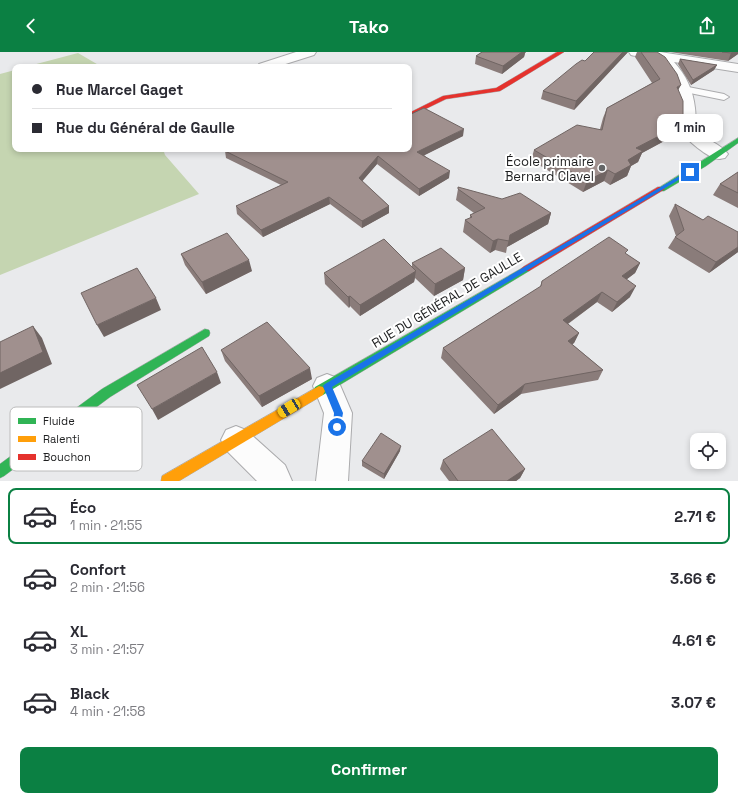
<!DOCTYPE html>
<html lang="fr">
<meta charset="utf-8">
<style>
:root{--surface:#fff;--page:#f2f2f3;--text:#2b2b33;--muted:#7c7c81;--line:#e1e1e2;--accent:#0b8043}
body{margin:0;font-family:"Space Grotesk",sans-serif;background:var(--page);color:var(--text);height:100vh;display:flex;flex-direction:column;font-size:15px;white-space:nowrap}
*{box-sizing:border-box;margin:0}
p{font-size:13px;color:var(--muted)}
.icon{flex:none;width:22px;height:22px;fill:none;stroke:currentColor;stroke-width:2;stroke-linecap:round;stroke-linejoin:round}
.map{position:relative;height:429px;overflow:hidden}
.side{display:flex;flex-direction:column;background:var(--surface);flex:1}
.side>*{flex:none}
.guide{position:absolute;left:12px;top:12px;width:400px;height:88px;border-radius:8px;box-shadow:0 2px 6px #0003;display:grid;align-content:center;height:88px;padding:0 20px;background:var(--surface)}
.buttons{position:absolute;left:690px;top:381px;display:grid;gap:8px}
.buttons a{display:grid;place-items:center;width:36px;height:36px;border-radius:8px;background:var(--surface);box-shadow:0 2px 6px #0003;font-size:20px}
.end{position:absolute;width:18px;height:18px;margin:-9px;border:5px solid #1a73e8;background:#fff;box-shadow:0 0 0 2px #fff}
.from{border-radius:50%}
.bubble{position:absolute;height:28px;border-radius:8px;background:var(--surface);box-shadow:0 2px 6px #0003;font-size:13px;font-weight:800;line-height:28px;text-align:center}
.car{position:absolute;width:12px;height:24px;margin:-12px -6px;border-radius:5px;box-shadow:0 0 3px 1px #0007;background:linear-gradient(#f5c518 24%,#345 0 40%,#f5c518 0 76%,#345 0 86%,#f5c518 0)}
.guide b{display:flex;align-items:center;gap:14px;height:38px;font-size:15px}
.guide b+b{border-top:1px solid var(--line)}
.guide i{width:10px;height:10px;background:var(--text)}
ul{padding:7px 0 0;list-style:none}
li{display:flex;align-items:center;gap:12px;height:56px;margin:0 8px 6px;padding:0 12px;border:2px solid transparent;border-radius:8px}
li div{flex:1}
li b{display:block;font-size:15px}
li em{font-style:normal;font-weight:800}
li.active{border-color:var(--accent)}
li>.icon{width:36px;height:36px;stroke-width:1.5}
.action{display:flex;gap:8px;margin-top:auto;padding:8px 20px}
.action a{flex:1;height:46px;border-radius:8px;background:var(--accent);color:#fff;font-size:16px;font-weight:800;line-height:46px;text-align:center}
header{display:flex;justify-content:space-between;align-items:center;height:52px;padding:0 20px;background:var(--accent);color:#fff;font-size:18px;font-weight:800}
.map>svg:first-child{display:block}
</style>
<header><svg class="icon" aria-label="back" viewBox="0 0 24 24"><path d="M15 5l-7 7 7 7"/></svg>Tako<svg class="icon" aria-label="share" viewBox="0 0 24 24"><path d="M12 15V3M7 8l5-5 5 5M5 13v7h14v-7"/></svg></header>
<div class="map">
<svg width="738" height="429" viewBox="0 0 738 429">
<rect width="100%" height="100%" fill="#e9eaec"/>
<path fill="#c5d5b1" d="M78 1 102 15H25Z
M15 18V97H163L165 103 199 142 0 223V22Z"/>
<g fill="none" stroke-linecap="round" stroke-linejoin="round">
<defs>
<path id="lane" d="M683 34 724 42 729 45 724 48 680 39 678 37Z"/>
<path id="street" d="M296 0H316L314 3 276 15H257L259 12Z
M629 0H660L738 12V20L674 10C686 23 693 38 695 56 696 64 695 71 698 79 706 88 721 92 728 102L725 106C723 106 721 107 719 107 709 107 685 87 681 78 679 72 680 66 680 60 680 40 673 20 657 8 651 4 638 5 631 3Z
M327 322 337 326 352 361 348 429H316L324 361 313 334 317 326Z
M236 374 246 378 285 413 292 429H257L226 398 221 388 226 378Z"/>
<path id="fast" d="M738 86V91L706 114 664 139H661L657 137Z
M526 214 529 215 531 217 529 219 323 343 319 344 315 343 313 339 315 335Z
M205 277 209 278 210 281 209 284 110 345 4 424 0 426V412L102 337Z"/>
<path id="slow" d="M319 334 323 335 325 339 323 343 179 429H161L162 424Z"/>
<path id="jam" d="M557 0H564L500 39 446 47 409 65V61L443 44 496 36Z
M658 135H661L665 137 529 219H523L521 217 523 215Z"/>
</defs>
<use href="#lane" stroke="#ababad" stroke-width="2"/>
<use href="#street" stroke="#ababad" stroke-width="2"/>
<use href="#fast" stroke="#ababad" stroke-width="1"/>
<use href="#slow" stroke="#ababad" stroke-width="1"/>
<use href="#jam" stroke="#ababad" stroke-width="1"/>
<use href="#lane" fill="#fcfcfc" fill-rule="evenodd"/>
<use href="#street" fill="#fcfcfc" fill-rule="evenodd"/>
<use href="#fast" fill="#30b455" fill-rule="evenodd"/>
<use href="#slow" fill="#ff9f0a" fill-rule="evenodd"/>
<use href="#jam" fill="#e5322d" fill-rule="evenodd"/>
</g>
<path fill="#8a7c7a" d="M482 0H526L525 1 524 5 502 22 475 12 476 4Z
M594 0H628L574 58 541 47 543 39 585 9Z
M637 0H641L678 38 683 64 686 70 681 80 642 101 638 110 631 114 627 124 610 133 604 129 583 140 531 108 534 98 600 77 603 66 607 56 652 31 635 5Z
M670 0H738V2L728 9Z
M680 7 717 13 714 18 691 33 678 12Z
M409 63 463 84 424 103 449 126 419 144 377 112 362 129 389 154V161L362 176 330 152 263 185 237 162 236 154 281 133 226 106 225 99 409 97Z
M738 120V156L713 143 720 132Z
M458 137 551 161 548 172 507 195 506 201 495 198 490 201 463 180 465 168 470 166V163L474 161 456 148Z
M675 152 703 168 738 180V200L709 221 668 196 675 185 676 184 669 164Z
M181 202 252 219 206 242 185 213Z
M626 202 640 211 635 221 626 228 630 245 612 260 597 250 568 272 579 281 574 291 572 292 603 318 598 328 521 342 494 362 441 306 443 296 540 235 542 229Z
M412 211 465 216 463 228 434 244 415 226 414 230 360 264 350 254 349 256 325 232 324 221 412 215Z
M221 298 312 327 262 355 225 309Z
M400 399 384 427 362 414V409Z
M443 408 525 417 520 426 516 429H449L440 417Z"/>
<path fill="#706563" d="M521 0H526L525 1 524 5 502 22 503 14Z
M623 0H628L574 58 576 49Z
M734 0H738V2L728 9 731 1Z
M717 13 714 18 691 33 693 28Z
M681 33 676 42 677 35Z
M686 70 681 80 642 101 638 110 631 114 627 124 610 133 615 122 628 108 636 96Z
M464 77 463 84 417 107V100Z
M378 104 377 112 359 133V126Z
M608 118 604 129 583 140 587 129Z
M450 119 449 126 419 144V137Z
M329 145 330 152 263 185 261 178Z
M389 154V161L362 176V169Z
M551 161 548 172 507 195 510 183Z
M498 187 495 198 490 201 493 189Z
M738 195V200L709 221 716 210Z
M249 208 252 219 206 242 202 230Z
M640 211 635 221 616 235 622 224Z
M465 216 463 228 434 244 435 232Z
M416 219 414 230 360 264V253Z
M636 234 630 245 612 260 617 250Z
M602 240 597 250 559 278 563 268Z
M350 244V254L349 256 348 245Z
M156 246 161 258 104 285 97 273Z
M33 274 42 286 52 312 0 337V321Z
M579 281 574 291 564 299 568 289Z
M310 316 312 327 262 355 259 344Z
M217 320 221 331 158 368 152 357Z
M525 332 521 342 494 362 498 353Z
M401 394 400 399 384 427V422Z
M525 417 520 426 516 429H507Z"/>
<path fill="#a0908e" stroke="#706563" d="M482 0H522L503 14 476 4Z
M594 0H623L576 49 543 39 576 12 582 8 585 9Z
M641 0H657L665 5 677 22 681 33 677 35 683 49V64L686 70 636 96 643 99 628 108 631 113 615 122 608 118 587 129 534 98 577 73 602 78 607 56 660 27Z
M722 0H734L731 1Z
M680 7 717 13 693 28Z
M424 56 464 77 417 100 450 119 419 137 378 104 359 126 389 154 362 169 329 145 261 178 236 154 288 130 225 99 229 97H409V62V63Z
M738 120V141L720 132Z
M458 135 502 147 520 141 551 161 510 183 509 189 498 187 493 189 465 168 472 165 470 163 485 156 458 137Z
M675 152 703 168 708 164 738 180V195L716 210 675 185 684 178Z
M227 181 249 208 202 230 181 202Z
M609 185 628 198 625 201 640 211 622 224 636 234 617 250 602 240 563 268 579 281 568 289 603 318 525 332 498 353 443 296 541 234 542 229Z
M384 187 416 219 360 253 350 244 348 245 324 221Z
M441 196 465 216 435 232 412 211Z
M137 216 156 246 97 273 81 241Z
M267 270 310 316 259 344 221 298Z
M33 274 43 300 0 321V290Z
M202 295 217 320 152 357 137 333Z
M492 377 525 417 507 429H458L443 408Z
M381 381 401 394 384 422 362 409Z"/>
<path fill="#1a73e8" d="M688 119 692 120 332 335 343 361 340 378H334L333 375 334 361 323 334 325 332Z"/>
<circle fill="#656667" stroke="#fff" stroke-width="1.5" cx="602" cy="116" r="4"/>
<g text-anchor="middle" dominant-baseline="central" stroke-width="4" stroke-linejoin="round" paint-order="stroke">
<g font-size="13" fill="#1e1f20" stroke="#fff" text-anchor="end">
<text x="594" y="109">École primaire<tspan x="594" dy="15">Bernard Clavel</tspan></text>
</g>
<g font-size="13" fill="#1e1f20" stroke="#fff">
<text transform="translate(447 248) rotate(-31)">RUE DU GÉNÉRAL DE GAULLE</text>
</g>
</g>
<rect x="10" y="355" width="132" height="64" rx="6" fill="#fff" stroke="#bcbcbc" stroke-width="1"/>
<rect x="18" y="366" width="18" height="6" fill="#30b455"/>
<rect x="18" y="384" width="18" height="6" fill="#ff9f0a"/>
<rect x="18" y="402" width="18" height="6" fill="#e5322d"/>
<g font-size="11" fill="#1e1f20">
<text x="43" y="373">Fluide</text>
<text x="43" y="391">Ralenti</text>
<text x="43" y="409">Bouchon</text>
</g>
</svg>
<div class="buttons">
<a><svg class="icon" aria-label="locate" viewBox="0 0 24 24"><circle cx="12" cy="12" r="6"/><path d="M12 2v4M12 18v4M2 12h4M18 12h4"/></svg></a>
</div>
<i class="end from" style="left:337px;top:375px"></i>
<i class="end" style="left:690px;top:120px"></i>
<div class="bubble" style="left:657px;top:62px;width:66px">1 min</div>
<i class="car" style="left:289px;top:356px;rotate:239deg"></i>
<div class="guide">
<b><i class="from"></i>Rue Marcel Gaget</b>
<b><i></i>Rue du Général de Gaulle</b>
</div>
</div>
<section class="side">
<ul>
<li class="active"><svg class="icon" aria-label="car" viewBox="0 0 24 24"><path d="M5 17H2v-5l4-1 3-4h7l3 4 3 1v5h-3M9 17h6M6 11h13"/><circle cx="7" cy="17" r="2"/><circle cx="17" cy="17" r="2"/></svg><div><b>Éco</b><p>1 min · 21:55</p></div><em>2.71 €</em></li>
<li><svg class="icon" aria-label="car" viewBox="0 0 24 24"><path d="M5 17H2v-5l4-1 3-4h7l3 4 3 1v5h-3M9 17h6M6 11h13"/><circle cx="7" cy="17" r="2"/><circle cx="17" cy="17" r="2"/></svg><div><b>Confort</b><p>2 min · 21:56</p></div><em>3.66 €</em></li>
<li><svg class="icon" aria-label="car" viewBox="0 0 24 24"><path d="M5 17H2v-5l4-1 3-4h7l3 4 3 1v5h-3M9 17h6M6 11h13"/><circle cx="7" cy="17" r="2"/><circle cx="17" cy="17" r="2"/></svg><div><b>XL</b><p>3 min · 21:57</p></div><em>4.61 €</em></li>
<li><svg class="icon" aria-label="car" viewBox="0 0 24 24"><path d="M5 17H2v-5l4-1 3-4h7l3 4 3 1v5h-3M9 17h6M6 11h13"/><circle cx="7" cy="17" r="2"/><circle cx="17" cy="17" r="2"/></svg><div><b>Black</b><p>4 min · 21:58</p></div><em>3.07 €</em></li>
</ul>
<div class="action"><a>Confirmer</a></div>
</section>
